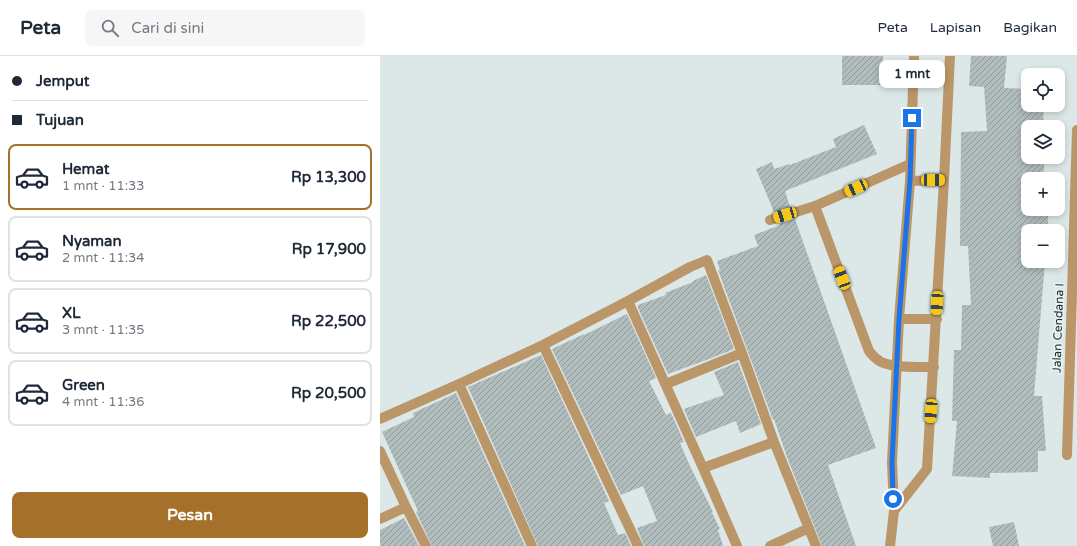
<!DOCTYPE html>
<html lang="id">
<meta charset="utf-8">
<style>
:root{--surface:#fff;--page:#f6f6f7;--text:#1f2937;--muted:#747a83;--line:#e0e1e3;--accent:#a5712a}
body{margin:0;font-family:"Varela Round",sans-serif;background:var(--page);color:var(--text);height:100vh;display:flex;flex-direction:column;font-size:15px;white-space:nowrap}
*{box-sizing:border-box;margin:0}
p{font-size:13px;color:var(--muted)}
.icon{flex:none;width:22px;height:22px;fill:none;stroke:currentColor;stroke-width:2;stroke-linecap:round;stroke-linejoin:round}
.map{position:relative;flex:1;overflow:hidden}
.sheet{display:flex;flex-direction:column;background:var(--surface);width:380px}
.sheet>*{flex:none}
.hud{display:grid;align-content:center;height:88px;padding:0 12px;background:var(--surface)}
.tools{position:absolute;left:641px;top:12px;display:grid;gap:8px}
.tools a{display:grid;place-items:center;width:44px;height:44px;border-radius:8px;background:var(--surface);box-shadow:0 2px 6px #0003;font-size:20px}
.end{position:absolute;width:18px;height:18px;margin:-9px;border:5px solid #1a73e8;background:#fff;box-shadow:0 0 0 2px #fff}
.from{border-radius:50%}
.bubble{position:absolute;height:28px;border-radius:8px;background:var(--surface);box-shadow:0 2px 6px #0003;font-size:13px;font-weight:700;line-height:28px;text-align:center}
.car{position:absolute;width:12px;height:24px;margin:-12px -6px;border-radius:5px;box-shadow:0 0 3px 1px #0007;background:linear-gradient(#f5c518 24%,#345 0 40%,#f5c518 0 76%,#345 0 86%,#f5c518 0)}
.hud b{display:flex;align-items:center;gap:14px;height:38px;font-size:15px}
.hud b+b{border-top:1px solid var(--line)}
.hud i{width:10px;height:10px;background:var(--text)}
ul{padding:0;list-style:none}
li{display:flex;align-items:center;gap:12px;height:66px;margin:0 8px 6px;padding:0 4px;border:2px solid var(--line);border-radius:8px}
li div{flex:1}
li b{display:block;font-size:15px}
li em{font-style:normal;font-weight:700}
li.current{border-color:var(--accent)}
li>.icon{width:36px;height:36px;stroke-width:1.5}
.cta{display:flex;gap:8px;margin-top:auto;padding:8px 12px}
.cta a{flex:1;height:46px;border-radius:8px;background:var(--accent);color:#fff;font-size:16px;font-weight:700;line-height:46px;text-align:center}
header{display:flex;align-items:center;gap:24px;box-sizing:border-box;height:56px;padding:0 20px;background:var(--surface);border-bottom:1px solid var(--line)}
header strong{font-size:19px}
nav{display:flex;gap:22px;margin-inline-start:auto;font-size:14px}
.search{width:280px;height:36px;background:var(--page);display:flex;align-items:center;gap:10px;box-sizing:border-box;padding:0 14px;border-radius:8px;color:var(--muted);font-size:15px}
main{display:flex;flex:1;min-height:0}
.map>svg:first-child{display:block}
</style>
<header>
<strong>Peta</strong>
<div class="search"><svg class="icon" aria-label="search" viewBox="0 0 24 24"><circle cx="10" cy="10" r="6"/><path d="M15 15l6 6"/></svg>Cari di sini</div>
<nav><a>Peta</a><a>Lapisan</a><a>Bagikan</a></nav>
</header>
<main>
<section class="sheet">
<div class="hud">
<b><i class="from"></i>Jemput</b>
<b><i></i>Tujuan</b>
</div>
<ul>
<li class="current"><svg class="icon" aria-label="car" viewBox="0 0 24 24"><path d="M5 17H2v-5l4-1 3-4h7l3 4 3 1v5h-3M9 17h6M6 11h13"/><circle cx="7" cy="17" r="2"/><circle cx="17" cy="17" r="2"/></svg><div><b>Hemat</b><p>1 mnt · 11:33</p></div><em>Rp 13,300</em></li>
<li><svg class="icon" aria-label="car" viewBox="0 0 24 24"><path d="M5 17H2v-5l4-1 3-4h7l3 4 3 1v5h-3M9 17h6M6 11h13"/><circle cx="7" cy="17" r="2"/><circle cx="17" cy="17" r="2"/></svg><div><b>Nyaman</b><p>2 mnt · 11:34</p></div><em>Rp 17,900</em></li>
<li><svg class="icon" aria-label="car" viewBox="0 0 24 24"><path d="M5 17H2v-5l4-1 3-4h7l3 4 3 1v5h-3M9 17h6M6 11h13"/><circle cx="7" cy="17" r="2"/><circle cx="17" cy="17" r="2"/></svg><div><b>XL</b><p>3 mnt · 11:35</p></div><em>Rp 22,500</em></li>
<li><svg class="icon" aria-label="car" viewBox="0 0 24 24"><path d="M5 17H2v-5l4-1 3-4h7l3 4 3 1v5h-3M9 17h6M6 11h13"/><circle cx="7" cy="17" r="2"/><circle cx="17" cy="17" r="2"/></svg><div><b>Green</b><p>4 mnt · 11:36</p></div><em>Rp 20,500</em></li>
</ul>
<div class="cta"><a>Pesan</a></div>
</section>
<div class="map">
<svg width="697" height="490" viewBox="0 0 697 490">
<defs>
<pattern id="building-hatch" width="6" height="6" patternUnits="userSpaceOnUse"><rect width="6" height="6" fill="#b1bdbd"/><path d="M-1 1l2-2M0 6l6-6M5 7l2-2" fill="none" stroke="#909a9a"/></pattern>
</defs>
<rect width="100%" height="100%" fill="#dbe8e7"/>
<path fill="url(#building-hatch)" d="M462 0H503V29H462Z
M591 0H627L624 32 648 33V49H664L663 66H679V83H678V71H648V101H664V122L671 123H648V153H669L667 175H648V205H665L654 340H662L666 395H658V416L610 417V422L572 420 577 365H572L574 294H581L582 249H591L588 190H580L581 76 607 75 604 31 589 30Z
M484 69 497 98 405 135 410 151 394 156 376 113 392 106 394 113 410 108V109L456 91 453 83Z
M415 163 496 392 448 409 476 490H442L407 401 394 363 393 364 338 214H340L337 205 378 190 374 179 400 169 399 168Z
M326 219 354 293 329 303 288 318 258 252V249L286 239 285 237 313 226V225Z
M247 258 276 322 269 325 286 359 291 357 304 386 300 387 310 410 333 456 332 457 340 473 338 474 343 490H264L257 472 277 465 263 430 241 439 172 293 204 278V279Z
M161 299 229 445 224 447 238 479 245 477 251 490H158L88 331Z
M358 306 381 368 360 377 356 365 316 381 304 353 344 339 334 316Z
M76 337 145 490H52L36 456 38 455 2 376 34 361 33 357Z
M24 462 39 490H0V474Z
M634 466 639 490H613L609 471Z"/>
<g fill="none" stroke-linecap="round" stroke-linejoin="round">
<path stroke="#bb9669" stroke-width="10" d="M530 125 564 124
M435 150 489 295C492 299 496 303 501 306 514 312 539 311 554 311
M390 164 435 150 530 108
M248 245 323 412 357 490
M519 263H557
M163 289 258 490
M79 328 152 490
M286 328 362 297
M0 363 79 328 163 289 248 245 310 211 327 204 362 297 394 386 436 490
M0 395 26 451 46 490
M687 399 697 74
M323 412 394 386
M514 455 547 413 564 124 570 0
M0 463 26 451
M390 490 429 472
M510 490 514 455 512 406 519 263 530 125 534 0"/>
</g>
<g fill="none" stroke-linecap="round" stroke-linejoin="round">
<path stroke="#1a73e8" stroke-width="5" d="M513 443 512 406 519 263 530 124 532 62"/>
</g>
<g text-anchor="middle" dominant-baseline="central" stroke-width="3" stroke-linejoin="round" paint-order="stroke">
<g font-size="12" fill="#252a2a" stroke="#e8f5f5">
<text transform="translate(678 272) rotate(-88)">Jalan Cendana I</text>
</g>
</g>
</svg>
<div class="tools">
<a><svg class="icon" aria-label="locate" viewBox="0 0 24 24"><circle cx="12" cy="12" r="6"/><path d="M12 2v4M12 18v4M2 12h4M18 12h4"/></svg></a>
<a><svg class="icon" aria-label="layers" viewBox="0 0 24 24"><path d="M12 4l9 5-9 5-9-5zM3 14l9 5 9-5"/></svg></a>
<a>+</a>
<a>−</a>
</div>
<i class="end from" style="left:513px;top:443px"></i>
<i class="end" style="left:532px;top:62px"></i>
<div class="bubble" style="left:499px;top:4px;width:66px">1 mnt</div>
<i class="car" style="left:553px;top:124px;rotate:90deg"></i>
<i class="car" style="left:476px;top:132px;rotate:246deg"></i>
<i class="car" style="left:405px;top:159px;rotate:253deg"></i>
<i class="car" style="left:462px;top:222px;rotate:339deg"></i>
<i class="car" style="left:557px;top:247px;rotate:183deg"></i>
<i class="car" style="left:551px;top:355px;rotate:184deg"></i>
</div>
</main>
